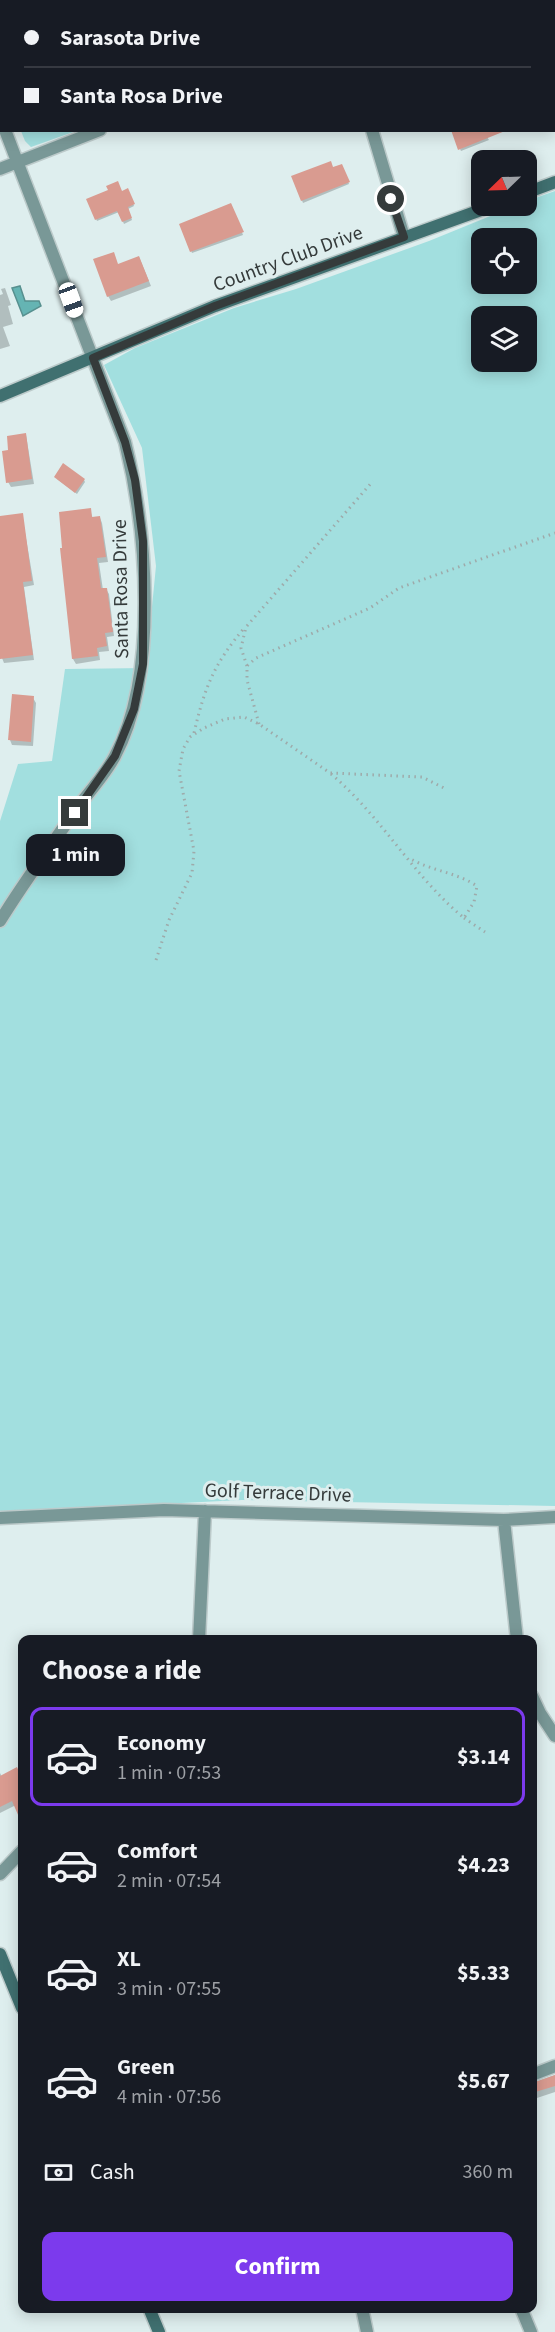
<!DOCTYPE html>
<meta charset="utf-8">
<style>
:root{--surface:#171b24;--page:#242831;--text:#f1f3f6;--muted:#9ea1a6;--line:#363941;--accent:#7c3aed}
body{margin:0;font-family:"Source Sans 3",sans-serif;background:var(--page);color:var(--text);height:100vh;display:flex;flex-direction:column;font-size:22px;white-space:nowrap}
*{box-sizing:border-box;margin:0}
p{font-size:20px;color:var(--muted)}
.icon{flex:none;width:33px;height:33px;fill:none;stroke:currentColor;stroke-width:2;stroke-linecap:round;stroke-linejoin:round}
.map{position:relative;flex:1;overflow:hidden}
.drawer{position:absolute;left:18px;top:1635px;width:519px;height:678px;display:flex;flex-direction:column;background:var(--surface);border-radius:12px;box-shadow:0 3px 15px #0003}
.drawer>*{flex:none}
.hud{position:absolute;left:0px;top:0px;width:555px;height:132px;box-shadow:0 3px 15px #0003;display:grid;align-content:center;height:132px;padding:0 24px;background:var(--surface)}
.needle{width:39px;rotate:247deg}
.tools{position:absolute;left:471px;top:150px;display:grid;gap:12px}
.tools a{display:grid;place-items:center;width:66px;height:66px;border-radius:12px;background:var(--surface);box-shadow:0 3px 15px #0003;font-size:30px}
.end{position:absolute;width:27px;height:27px;margin:-14px;border:8px solid #353b3b;background:#fff;box-shadow:0 0 0 3px #fff}
.from{border-radius:50%}
.bubble{position:absolute;height:42px;border-radius:12px;background:var(--surface);box-shadow:0 3px 15px #0003;font-size:20px;font-weight:700;line-height:42px;text-align:center}
.car{position:absolute;width:18px;height:36px;margin:-18px -9px;border-radius:8px;box-shadow:0 0 4px 2px #0007;background:linear-gradient(#fff 24%,#345 0 40%,#fff 0 76%,#345 0 86%,#fff 0)}
.hud b{display:flex;align-items:center;gap:21px;height:57px;font-size:22px}
.hud b+b{border-top:2px solid var(--line)}
.hud i{width:15px;height:15px;background:var(--text)}
ul{padding:0;list-style:none}
li{display:flex;align-items:center;gap:18px;height:99px;margin:0 12px 9px;padding:0 12px;border:3px solid transparent;border-radius:12px}
li div{flex:1}
li b{display:block;font-size:22px}
li em{font-style:normal;font-weight:700}
li.current{border-color:var(--accent)}
li>.icon{width:54px;height:54px;stroke-width:1.5}
h2{padding:0 24px;font-size:27px;line-height:72px}
.pay{display:flex;align-items:center;gap:15px;height:66px;padding:0 24px;font-size:22px}
.pay p{margin-inline-start:auto}
.primary-button{display:flex;gap:12px;margin-top:auto;padding:12px 24px}
.primary-button a{flex:1;height:69px;border-radius:12px;background:var(--accent);color:#fff;font-size:24px;font-weight:700;line-height:69px;text-align:center}
.map>svg:first-child{display:block}
</style>
<div class="map">
<svg width="555" height="2332" viewBox="0 0 555 2332">
<rect width="100%" height="100%" fill="#deeeee"/>
<path fill="#a2dfdf" fill-rule="evenodd" d="M0 0H146L147 1 2 2 1 83Z
M21 131H76L31 147 25 141Z
M555 191V1506L242 1500 0 1512V821L18 764 52 761 65 669 146 668 156 566 142 448 104 365 135 348 234 308 296 289 429 241 515 206H526L527 201ZM482 238H526V284H482ZM482 316H526V362H482Z"/>
<path fill="#65b4b3" stroke="#57908f" stroke-width="1.5" d="M20 286 25 301H39L41 306 23 316 12 288Z"/>
<path fill="#0003" d="M486 135 489 140 461 151 460 149Z
M342 166 349 184 303 203 293 177Z
M128 190 134 206 128 209 132 220 124 224 119 212 97 221 88 200Z
M231 204 243 235 192 253 181 225Z
M139 257 151 286 111 301 108 296 118 265Z
M5 288 11 305 8 306 13 324 3 327 10 346 0 349V295L3 294 1 289Z
M26 435 34 484 11 487 8 482 10 451Z
M57 479 84 480 85 482 77 494Z
M90 510 93 519 100 518 102 523 108 562 99 563 103 590 106 589 109 594 114 636 107 637 109 651 99 652 100 660 76 664 73 659Z
M22 515 34 585 24 587 34 660 4 663 0 653V518Z
M33 698 36 703 33 746 12 745 10 740Z
M17 1769 22 1780V1812L20 1813 16 1805 0 1813V1773L2 1777Z
M555 2075V2092L537 2098 532 2083Z"/>
<path fill="#d99b90" d="M451 130H505V131L458 150Z
M331 161 333 167 342 164 350 182 301 201 291 176Z
M118 181 122 191 128 188 135 204 128 207 132 218 122 222 117 211 95 220 86 199 108 190 106 186Z
M231 203 244 232 190 252 179 224Z
M114 252 118 264 139 256 149 281 107 297 93 259Z
M26 433 32 479 6 483 2 451 8 450 7 436Z
M63 463 85 479 75 493 54 477Z
M91 508 92 517 100 516 106 557 97 558 101 588H107L113 632 105 633 107 646 97 648 98 656 72 659 60 548H62L59 512Z
M23 513 32 581 23 582 33 655 0 659V516Z
M12 694 34 696 31 742 8 740Z
M17 1767 22 1778V1824L12 1801 0 1807V1776Z
M555 2075V2086L532 2093V2083Z"/>
<g fill="none" stroke-linecap="round" stroke-linejoin="round">
<defs>
<path id="street" d="M156 0V2
M330 2 333 0
M0 117 2 121
M372 130 404 237
M0 169 100 130
M0 921C25 880 53 843 80 804 92 789 106 773 115 756 159 673 147 531 125 442L5 130
M0 1518 164 1510 504 1520 555 1517
M504 1520 517 1640
M199 1640 205 1511
M532 1696 540 1713 555 1736
M0 1874 22 1851
M532 2075 555 2066
M362 2308 367 2332
M521 2308 531 2332"/>
<path id="secondary" d="M526 193 555 182
M0 396 215 306 492 206
M0 1954 22 2008
M149 2308 159 2332"/>
</defs>
<use href="#street" stroke="#bccaca" stroke-width="15"/>
<use href="#secondary" stroke="#bccaca" stroke-width="15"/>
<path stroke="#9eaaaa" stroke-width="3" stroke-dasharray="1.5 4.5" stroke-linecap="butt" d="M247 666 241 648 246 627 373 481
M259 724 247 680V666L256 658 370 608 399 588 555 533
M194 733C205 686 214 664 245 627
M331 774C382 817 413 876 464 918L474 902 477 886C456 872 431 871 409 858
M464 918 485 932
M156 960 169 920 192 873 194 851 179 771 183 749 190 737 204 728 225 719 244 717 259 724 330 773 422 777 444 788"/>
<use href="#street" stroke="#799897" stroke-width="12"/>
<use href="#secondary" stroke="#407070" stroke-width="12"/>
</g>
<g fill="none" stroke-linecap="round" stroke-linejoin="round">
<path stroke="#353b3b" stroke-width="8" d="M75 813 115 756 134 709 143 664V541L135 480 125 442 93 358 215 306 404 237 391 199"/>
</g>
<g text-anchor="middle" dominant-baseline="central" stroke-width="6" stroke-linejoin="round" paint-order="stroke">
<g font-size="20" fill="#353b3b" stroke="#deeeee">
<text transform="translate(288 259) rotate(-20)">Country Club Drive</text>
<text transform="translate(121 589) rotate(-91)">Santa Rosa Drive</text>
<text transform="translate(278 1493) rotate(2)">Golf Terrace Drive</text>
</g>
</g>
</svg>
<div class="tools">
<a><svg class="needle" viewBox="-14 -14 28 28"><path d="M0-13l5 13h-10z" fill="#e53935"/><path d="M0 13l5-13h-10z" fill="#9ea1a6"/></svg></a>
<a><svg class="icon" aria-label="locate" viewBox="0 0 24 24"><circle cx="12" cy="12" r="6"/><path d="M12 2v4M12 18v4M2 12h4M18 12h4"/></svg></a>
<a><svg class="icon" aria-label="layers" viewBox="0 0 24 24"><path d="M12 4l9 5-9 5-9-5zM3 14l9 5 9-5"/></svg></a>
</div>
<i class="end from" style="left:391px;top:199px"></i>
<i class="end" style="left:75px;top:813px"></i>
<div class="bubble" style="left:26px;top:834px;width:99px">1 min</div>
<i class="car" style="left:71px;top:300px;rotate:160deg"></i>
<div class="hud">
<b><i class="from"></i>Sarasota Drive</b>
<b><i></i>Santa Rosa Drive</b>
</div>
<section class="drawer">
<h2>Choose a ride</h2>
<ul>
<li class="current"><svg class="icon" aria-label="car" viewBox="0 0 24 24"><path d="M5 17H2v-5l4-1 3-4h7l3 4 3 1v5h-3M9 17h6M6 11h13"/><circle cx="7" cy="17" r="2"/><circle cx="17" cy="17" r="2"/></svg><div><b>Economy</b><p>1 min · 07:53</p></div><em>$3.14</em></li>
<li><svg class="icon" aria-label="car" viewBox="0 0 24 24"><path d="M5 17H2v-5l4-1 3-4h7l3 4 3 1v5h-3M9 17h6M6 11h13"/><circle cx="7" cy="17" r="2"/><circle cx="17" cy="17" r="2"/></svg><div><b>Comfort</b><p>2 min · 07:54</p></div><em>$4.23</em></li>
<li><svg class="icon" aria-label="car" viewBox="0 0 24 24"><path d="M5 17H2v-5l4-1 3-4h7l3 4 3 1v5h-3M9 17h6M6 11h13"/><circle cx="7" cy="17" r="2"/><circle cx="17" cy="17" r="2"/></svg><div><b>XL</b><p>3 min · 07:55</p></div><em>$5.33</em></li>
<li><svg class="icon" aria-label="car" viewBox="0 0 24 24"><path d="M5 17H2v-5l4-1 3-4h7l3 4 3 1v5h-3M9 17h6M6 11h13"/><circle cx="7" cy="17" r="2"/><circle cx="17" cy="17" r="2"/></svg><div><b>Green</b><p>4 min · 07:56</p></div><em>$5.67</em></li>
</ul>
<div class="pay"><svg class="icon" aria-label="cash" viewBox="0 0 24 24"><path d="M3 7h18v10H3z"/><circle cx="12" cy="12" r="2"/></svg>Cash<p>360 m</p></div>
<div class="primary-button"><a>Confirm</a></div>
</section>
</div>
